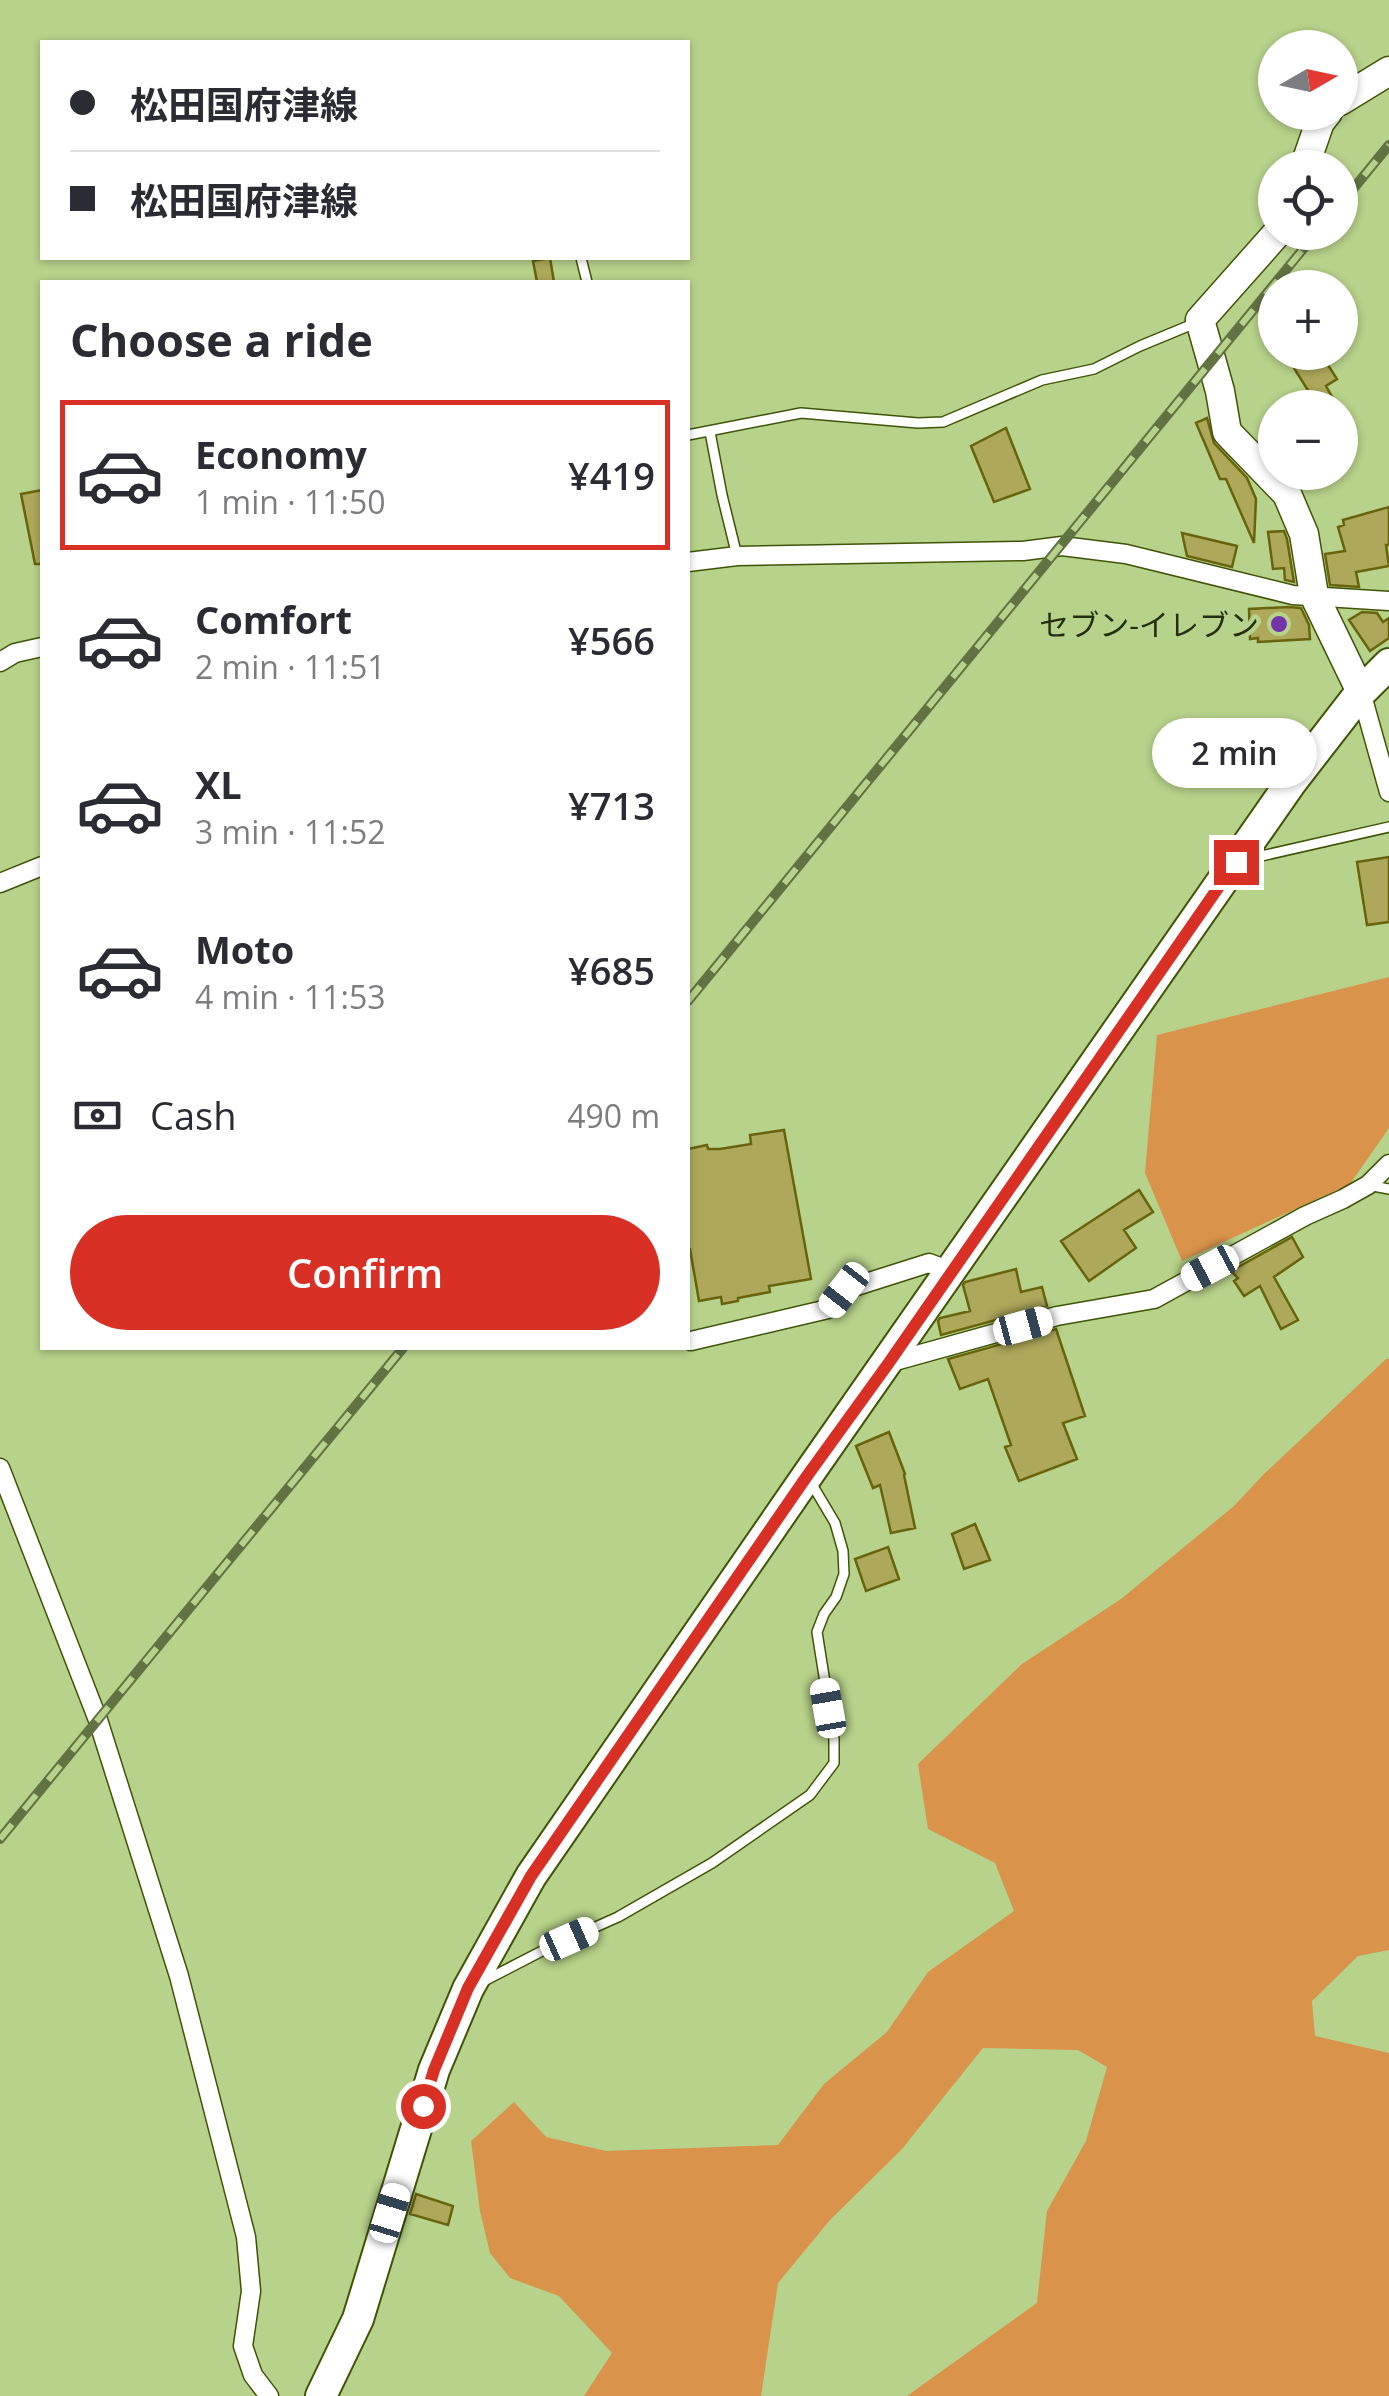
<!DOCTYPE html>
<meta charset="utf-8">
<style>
:root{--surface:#fff;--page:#f7f7f7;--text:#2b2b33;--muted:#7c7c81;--line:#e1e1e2;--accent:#d93025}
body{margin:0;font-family:"Open Sans","Noto Sans JP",sans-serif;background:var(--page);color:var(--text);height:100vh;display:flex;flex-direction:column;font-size:38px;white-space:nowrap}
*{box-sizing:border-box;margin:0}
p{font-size:32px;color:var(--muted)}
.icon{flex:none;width:55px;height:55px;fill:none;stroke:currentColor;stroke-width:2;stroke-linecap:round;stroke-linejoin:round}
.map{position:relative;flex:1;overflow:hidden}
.details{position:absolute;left:40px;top:280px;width:650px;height:1070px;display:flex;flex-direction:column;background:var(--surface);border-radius:0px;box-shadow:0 2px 8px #0004}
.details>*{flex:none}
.guide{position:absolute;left:40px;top:40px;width:650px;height:220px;border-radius:0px;box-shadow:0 2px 8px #0004;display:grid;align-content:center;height:220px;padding:0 30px;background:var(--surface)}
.needle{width:65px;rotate:81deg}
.fabs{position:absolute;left:1258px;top:30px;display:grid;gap:20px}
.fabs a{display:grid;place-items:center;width:100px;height:100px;border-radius:50%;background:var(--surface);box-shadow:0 2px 8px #0004;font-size:50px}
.end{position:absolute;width:45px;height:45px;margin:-22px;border:12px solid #d93025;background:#fff;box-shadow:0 0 0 5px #fff}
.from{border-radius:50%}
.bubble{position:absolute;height:70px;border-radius:35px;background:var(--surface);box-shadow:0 2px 8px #0004;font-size:32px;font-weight:600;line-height:70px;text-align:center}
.car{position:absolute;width:30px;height:60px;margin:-30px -15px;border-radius:12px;box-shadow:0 0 8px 2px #0007;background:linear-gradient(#fff 24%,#345 0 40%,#fff 0 76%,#345 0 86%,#fff 0)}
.guide b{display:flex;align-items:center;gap:35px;height:95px;font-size:38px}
.guide b+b{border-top:2px solid var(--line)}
.guide i{width:25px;height:25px;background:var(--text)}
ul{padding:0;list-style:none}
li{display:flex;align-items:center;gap:30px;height:150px;margin:0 20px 15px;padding:0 10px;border:5px solid transparent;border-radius:0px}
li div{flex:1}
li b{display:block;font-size:38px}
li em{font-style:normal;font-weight:600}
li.active{border-color:var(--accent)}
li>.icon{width:90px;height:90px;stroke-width:1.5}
h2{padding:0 30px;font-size:45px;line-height:120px}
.pay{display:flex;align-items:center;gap:25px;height:110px;padding:0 30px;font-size:38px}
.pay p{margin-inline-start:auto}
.action{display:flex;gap:20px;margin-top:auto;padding:20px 30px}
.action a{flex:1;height:115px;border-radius:60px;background:var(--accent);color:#fff;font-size:40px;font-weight:600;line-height:115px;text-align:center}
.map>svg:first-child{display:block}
</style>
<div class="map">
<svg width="1389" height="2396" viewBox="0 0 1389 2396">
<rect width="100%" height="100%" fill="#b7d28a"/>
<path fill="#d9934a" d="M1389 977V1128L1350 1184 1182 1261 1145 1173 1157 1035Z
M1386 1359H1389V1950L1358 1956 1312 2001 1315 2036 1389 2053V2396H907L1037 2303 1047 2211 1086 2141 1107 2067 1078 2050 983 2048 902 2149 830 2220 778 2283 761 2396H584L612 2353 559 2296 510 2278 490 2253 480 2211 471 2141 514 2102 546 2137 606 2151 778 2145 824 2084 887 2032 928 1972 1014 1911 995 1863 928 1829 918 1764 1022 1664 1121 1599 1234 1506 1263 1475Z"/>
<path fill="#aea85b" stroke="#69630b" stroke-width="2.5" d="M550 258 554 282H537L533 261Z
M1301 352H1309L1318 366 1328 365 1337 379 1326 386 1334 400 1322 408H1319L1289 360Z
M1207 418 1214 443 1247 478 1256 499 1254 543 1226 479H1220L1196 423Z
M1006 428 1030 489 994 502 971 446Z
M42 490V564H35L21 494Z
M1389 507V545H1386L1389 566 1356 572 1359 587 1330 585 1325 554 1345 551 1338 527 1344 525 1343 520Z
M1284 531 1287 539 1294 582 1285 580 1284 568 1273 569 1268 532Z
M1182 533 1237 546 1232 567 1187 556Z
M1289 607 1301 608 1309 625 1310 639 1258 642V638L1250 639 1249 609Z
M1362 612 1377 613 1383 622 1389 618V638L1370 651 1349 620Z
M1389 857V922L1367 925 1357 862Z
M784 1130 811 1279 769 1286 770 1292 738 1298V1301L722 1304 721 1297 699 1301 690 1249H688V1149L707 1145 708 1149H720L751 1144 750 1135Z
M1139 1190 1153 1212 1124 1230 1136 1248 1089 1281 1061 1241Z
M1292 1237 1303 1257 1274 1277 1298 1320 1281 1329 1260 1286 1244 1296 1234 1281 1238 1278 1231 1271Z
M1016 1269 1021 1292 1042 1287 1047 1306 941 1335 938 1321 940 1318 970 1311 963 1285 965 1282Z
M1056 1329 1085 1416 1063 1423 1077 1459 1019 1481 1005 1447 1011 1445 988 1379 960 1389 948 1359Z
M889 1432 905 1474 904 1475 915 1528 891 1533 880 1485 873 1488 856 1446Z
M975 1524 990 1560 964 1569 952 1534Z
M888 1547 899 1579 866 1591 855 1559Z
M416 2194 453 2206 448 2225 410 2214Z"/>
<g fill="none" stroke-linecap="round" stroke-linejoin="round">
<defs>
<path id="lane" d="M581 258 587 282
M710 432 722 495 737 556
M688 435 801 413 918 423 943 422 1042 380 1094 369 1140 346 1198 322
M1248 859 1389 827
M1368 1185 1389 1189
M484 1981 544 1950 618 1917 712 1863 810 1795 834 1763V1739L817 1632 824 1614 836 1597 844 1574 843 1551 835 1523 810 1481"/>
<path id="street" d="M688 562 737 556 1023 551 1062 546 1126 554 1293 595 1389 601
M0 662 15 653 42 647
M1361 692 1389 792
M0 883 42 866
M691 1341 828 1309 844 1290 929 1263 950 1271
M888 1363 1057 1316 1154 1299 1305 1216 1343 1199 1368 1185 1389 1164
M0 1468 98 1720 179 1976 246 2237 251 2291 243 2346 253 2375 269 2396"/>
<path id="secondary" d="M1340 101 1389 71
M1304 168 1320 122 1328 112
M1278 232 1200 320 1220 391 1227 432 1287 494 1304 534 1314 595 1361 692"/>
<path id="primary" d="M321 2396 358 2319 434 2070 468 1989 531 1876 807 1476 1292 781 1361 692 1389 664"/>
</defs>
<use href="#lane" stroke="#3f5407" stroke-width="12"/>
<use href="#street" stroke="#3f5407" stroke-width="21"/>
<use href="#secondary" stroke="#3f5407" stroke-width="31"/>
<use href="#primary" stroke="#3f5407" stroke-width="34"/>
<use href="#lane" stroke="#fff" stroke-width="9"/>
<use href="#street" stroke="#fff" stroke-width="18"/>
<use href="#secondary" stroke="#fff" stroke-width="28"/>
<use href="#primary" stroke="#fff" stroke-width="30"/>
<defs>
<path id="rail" d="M1340 205 1389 145
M688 1001 1317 232
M0 1839 403 1348"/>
</defs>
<use href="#rail" stroke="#617243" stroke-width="10"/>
<use href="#rail" stroke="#b7d28a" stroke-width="6" stroke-dasharray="19" stroke-linecap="butt"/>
</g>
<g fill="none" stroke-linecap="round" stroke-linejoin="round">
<path stroke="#d93025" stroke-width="12" d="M423 2106 434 2070 468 1988 531 1876 807 1476 888 1364 1236 862"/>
</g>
<circle fill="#7334a9" stroke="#b7d28a" stroke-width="4" cx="1279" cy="624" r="10"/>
<g text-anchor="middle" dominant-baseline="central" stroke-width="9" stroke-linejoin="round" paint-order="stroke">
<g font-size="30" fill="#242e11" stroke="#b7d28a" text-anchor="end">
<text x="1259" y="624">セブン-イレブン</text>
</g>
</g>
</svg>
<div class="fabs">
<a><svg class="needle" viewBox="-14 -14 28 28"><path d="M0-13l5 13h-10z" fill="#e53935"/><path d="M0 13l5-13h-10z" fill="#7c7c81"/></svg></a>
<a><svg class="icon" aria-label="locate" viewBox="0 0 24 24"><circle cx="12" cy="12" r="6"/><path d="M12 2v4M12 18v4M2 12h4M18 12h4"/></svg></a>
<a>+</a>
<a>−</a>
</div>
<i class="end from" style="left:423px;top:2106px"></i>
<i class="end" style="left:1236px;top:862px"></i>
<div class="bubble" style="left:1152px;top:718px;width:165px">2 min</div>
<i class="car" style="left:1210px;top:1268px;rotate:242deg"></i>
<i class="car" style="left:844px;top:1290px;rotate:218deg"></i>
<i class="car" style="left:1023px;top:1326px;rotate:75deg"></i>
<i class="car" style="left:828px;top:1708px;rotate:350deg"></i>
<i class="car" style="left:569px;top:1939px;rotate:66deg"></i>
<i class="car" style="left:390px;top:2213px;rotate:17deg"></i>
<div class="guide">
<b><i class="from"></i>松田国府津線</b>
<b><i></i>松田国府津線</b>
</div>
<section class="details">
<h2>Choose a ride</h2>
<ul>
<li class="active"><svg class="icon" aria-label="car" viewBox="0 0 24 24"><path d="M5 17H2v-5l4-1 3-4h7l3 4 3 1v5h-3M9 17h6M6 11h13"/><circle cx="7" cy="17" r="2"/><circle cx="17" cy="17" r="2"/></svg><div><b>Economy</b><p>1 min · 11:50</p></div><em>¥419</em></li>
<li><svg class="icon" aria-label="car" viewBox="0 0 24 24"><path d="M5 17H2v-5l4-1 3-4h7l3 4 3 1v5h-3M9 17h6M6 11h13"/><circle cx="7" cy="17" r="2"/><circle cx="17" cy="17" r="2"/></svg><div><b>Comfort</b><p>2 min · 11:51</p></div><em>¥566</em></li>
<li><svg class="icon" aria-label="car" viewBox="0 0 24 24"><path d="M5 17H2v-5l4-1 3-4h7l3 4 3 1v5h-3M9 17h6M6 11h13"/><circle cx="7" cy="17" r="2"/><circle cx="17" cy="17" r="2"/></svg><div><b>XL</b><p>3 min · 11:52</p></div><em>¥713</em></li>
<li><svg class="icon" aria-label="car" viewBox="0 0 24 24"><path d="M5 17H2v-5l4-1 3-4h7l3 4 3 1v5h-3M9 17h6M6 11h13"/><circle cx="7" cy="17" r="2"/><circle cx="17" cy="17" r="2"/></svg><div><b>Moto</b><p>4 min · 11:53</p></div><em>¥685</em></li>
</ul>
<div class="pay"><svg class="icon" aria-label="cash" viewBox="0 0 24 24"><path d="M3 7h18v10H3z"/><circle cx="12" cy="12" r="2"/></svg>Cash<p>490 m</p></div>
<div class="action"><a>Confirm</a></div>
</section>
</div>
